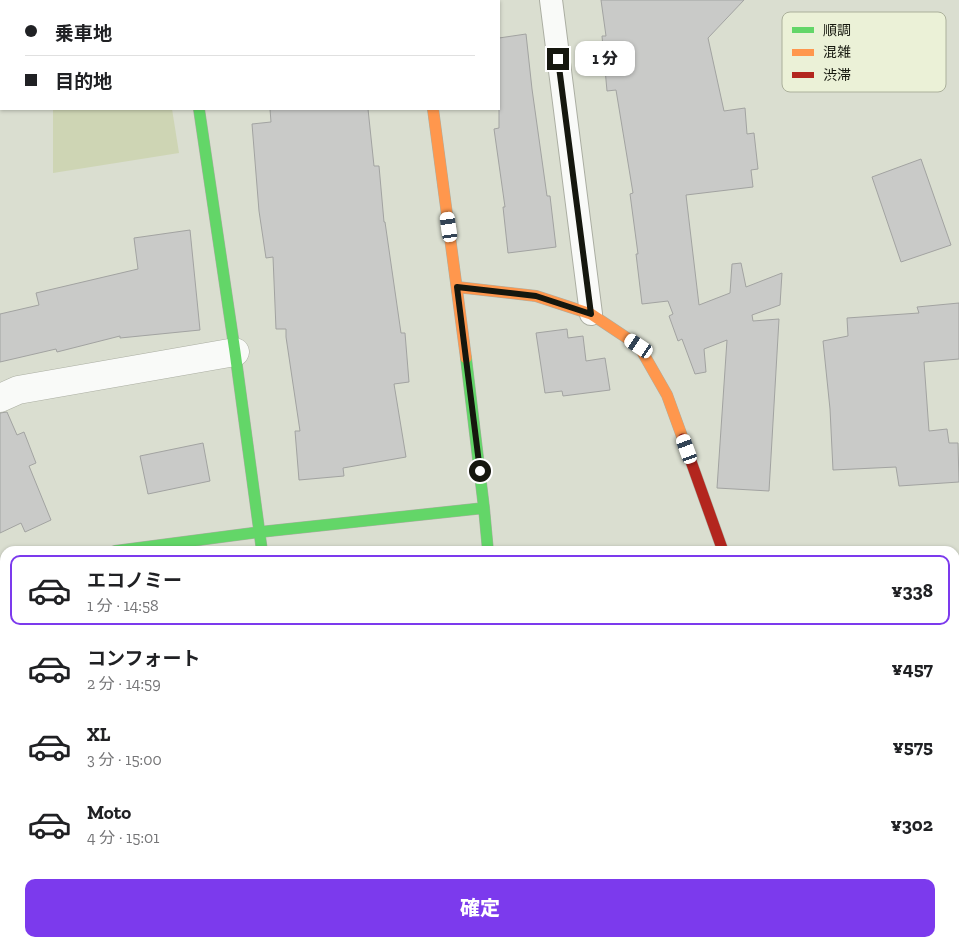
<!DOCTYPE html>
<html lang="ja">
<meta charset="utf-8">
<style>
:root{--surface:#fff;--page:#f6f6f6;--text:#202124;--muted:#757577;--line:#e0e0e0;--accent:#7c3aed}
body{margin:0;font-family:"Zilla Slab","Noto Sans JP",serif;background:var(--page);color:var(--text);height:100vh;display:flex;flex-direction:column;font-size:19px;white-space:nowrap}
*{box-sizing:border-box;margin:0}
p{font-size:16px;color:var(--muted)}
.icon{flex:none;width:28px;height:28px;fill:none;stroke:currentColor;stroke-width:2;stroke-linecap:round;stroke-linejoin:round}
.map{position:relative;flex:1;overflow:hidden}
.side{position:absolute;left:0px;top:546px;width:960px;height:401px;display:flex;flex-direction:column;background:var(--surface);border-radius:15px 15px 0 0;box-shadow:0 1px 4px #0004}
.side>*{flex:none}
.top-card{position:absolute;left:0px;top:0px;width:500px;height:110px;box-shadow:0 1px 4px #0004;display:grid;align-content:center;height:110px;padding:0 25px;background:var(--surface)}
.end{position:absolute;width:22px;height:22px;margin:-11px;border:6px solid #15170e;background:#fff;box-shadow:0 0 0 2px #fff}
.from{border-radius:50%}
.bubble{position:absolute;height:35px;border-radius:10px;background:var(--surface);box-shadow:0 1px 4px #0004;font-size:16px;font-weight:800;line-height:35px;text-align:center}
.car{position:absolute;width:15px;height:30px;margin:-15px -8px;border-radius:6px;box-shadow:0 0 4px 1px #0007;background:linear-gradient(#fff 24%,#345 0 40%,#fff 0 76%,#345 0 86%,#fff 0)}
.top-card b{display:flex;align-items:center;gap:18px;height:48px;font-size:19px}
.top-card b+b{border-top:1px solid var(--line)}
.top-card i{width:12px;height:12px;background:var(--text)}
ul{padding:9px 0 0;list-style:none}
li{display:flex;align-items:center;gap:15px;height:70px;margin:0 10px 8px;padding:0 15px;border:2px solid transparent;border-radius:10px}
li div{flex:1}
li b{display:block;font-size:19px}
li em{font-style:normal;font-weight:800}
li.selected{border-color:var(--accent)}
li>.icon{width:45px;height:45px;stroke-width:1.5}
.primary-button{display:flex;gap:10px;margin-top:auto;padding:10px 25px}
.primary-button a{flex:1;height:58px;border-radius:10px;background:var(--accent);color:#fff;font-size:20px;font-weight:800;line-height:58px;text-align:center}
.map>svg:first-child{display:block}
</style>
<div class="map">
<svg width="959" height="947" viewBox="0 0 959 947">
<rect width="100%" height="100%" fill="#daded0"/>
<path fill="#ced5b4" d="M53 109H172L179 153 53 173Z
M5 620V832L4 838 0 835V623Z"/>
<path fill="#c9cac8" stroke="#a2a3a1" d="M601 0H744L708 38 724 111 745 108 747 134 754 133 758 169 751 170 753 187 686 195 699 305 730 293 732 264 741 263 746 287 782 273 780 305 752 315 753 321 779 319 769 491 717 488 727 340 704 349 706 372 695 374 682 339 678 341 669 316 673 314 668 301 642 304 636 254H638L630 194 633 193 616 90 607 91 602 36H606Z
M526 34 532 89 547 196H550L556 247 508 253 503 207H505L494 129 499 128V38Z
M270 109H368L374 166H379L384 222H385L401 333H405L409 382 394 384 406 457 343 468 344 476 299 480 295 431H300L286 337V329H276L273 257 266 258 259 211 252 124 271 122Z
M921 159 951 245 901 262 872 177Z
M190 230 200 330 120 338V336L57 352 56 349 0 362V314L39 305 36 293 138 269 134 238Z
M959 303V359L924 362 929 431 947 429 949 443H958L959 482 899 486 896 467 833 470 830 409 823 341 848 336 847 318 919 313 917 307Z
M567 329 568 338 583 336 586 361 605 358 610 390 563 396 562 391 545 393 536 333Z
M7 412 17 435 24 432 36 463 29 466 51 520 25 532 21 523 0 533V413Z
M203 443 210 481 148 494 140 456Z"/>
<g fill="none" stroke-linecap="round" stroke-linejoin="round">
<defs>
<path id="lane" d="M551 0 591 314"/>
<path id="street" d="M183 0 184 1
M0 398 18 390 235 352
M0 584 5 582
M955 667H959
M28 947 30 942
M234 947 236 942
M724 947 725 942"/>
<path id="fast" d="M418 0 419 1
M199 109 235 352 262 551
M466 358 484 508 488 551
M115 551 260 532 484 508
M472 947 473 942"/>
<path id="slow" d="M433 109 466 358
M457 287 536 296 591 314 639 346 667 395 683 439"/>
<path id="jam" d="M683 439 723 551"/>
</defs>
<use href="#lane" stroke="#abaea2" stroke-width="24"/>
<use href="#street" stroke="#abaea2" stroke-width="29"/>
<use href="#fast" stroke="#abaea2" stroke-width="12"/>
<use href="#slow" stroke="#abaea2" stroke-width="12"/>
<use href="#jam" stroke="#abaea2" stroke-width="12"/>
<use href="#lane" stroke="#f9faf8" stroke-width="22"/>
<use href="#street" stroke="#f9faf8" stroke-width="28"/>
<use href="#fast" stroke="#63d668" stroke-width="11"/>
<use href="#slow" stroke="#ff974d" stroke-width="11"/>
<use href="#jam" stroke="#b3261e" stroke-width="11"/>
</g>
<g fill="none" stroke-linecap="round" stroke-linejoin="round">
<path stroke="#15170e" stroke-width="6" d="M480 471 457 287 536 296 591 314 558 59"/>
</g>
<rect x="782" y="12" width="164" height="80" rx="8" fill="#ebf1d7" stroke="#abb09b" stroke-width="1"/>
<rect x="792" y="27" width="22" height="6" fill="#63d668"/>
<rect x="792" y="49" width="22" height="7" fill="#ff974d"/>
<rect x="792" y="72" width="22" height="6" fill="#b3261e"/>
<g font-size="14" fill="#15170e">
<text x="823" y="35">順調</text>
<text x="823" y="57">混雑</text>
<text x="823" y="80">渋滞</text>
</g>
</svg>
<i class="end from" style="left:480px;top:471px"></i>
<i class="end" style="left:558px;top:59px"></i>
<div class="bubble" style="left:575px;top:41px;width:60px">1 分</div>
<i class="car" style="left:449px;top:227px;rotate:352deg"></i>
<i class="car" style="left:639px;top:346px;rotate:304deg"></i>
<i class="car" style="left:687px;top:449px;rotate:340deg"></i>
<div class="top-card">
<b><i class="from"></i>乗車地</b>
<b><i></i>目的地</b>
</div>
<section class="side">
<ul>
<li class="selected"><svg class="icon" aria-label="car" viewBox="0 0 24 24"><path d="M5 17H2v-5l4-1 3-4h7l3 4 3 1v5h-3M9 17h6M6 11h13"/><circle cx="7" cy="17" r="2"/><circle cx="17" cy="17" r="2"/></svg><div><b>エコノミー</b><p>1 分 · 14:58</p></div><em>¥338</em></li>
<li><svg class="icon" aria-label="car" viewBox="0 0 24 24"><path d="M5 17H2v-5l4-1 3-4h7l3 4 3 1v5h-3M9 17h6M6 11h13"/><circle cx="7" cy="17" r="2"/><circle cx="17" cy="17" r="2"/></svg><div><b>コンフォート</b><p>2 分 · 14:59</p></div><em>¥457</em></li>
<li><svg class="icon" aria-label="car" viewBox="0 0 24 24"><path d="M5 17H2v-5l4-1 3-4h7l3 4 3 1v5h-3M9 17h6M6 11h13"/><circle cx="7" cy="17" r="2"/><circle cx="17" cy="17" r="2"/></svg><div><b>XL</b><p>3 分 · 15:00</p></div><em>¥575</em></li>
<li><svg class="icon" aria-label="car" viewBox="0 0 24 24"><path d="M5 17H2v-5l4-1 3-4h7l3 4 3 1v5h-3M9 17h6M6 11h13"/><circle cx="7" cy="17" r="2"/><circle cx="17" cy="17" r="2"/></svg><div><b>Moto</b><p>4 分 · 15:01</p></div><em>¥302</em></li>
</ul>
<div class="primary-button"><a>確定</a></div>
</section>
</div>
